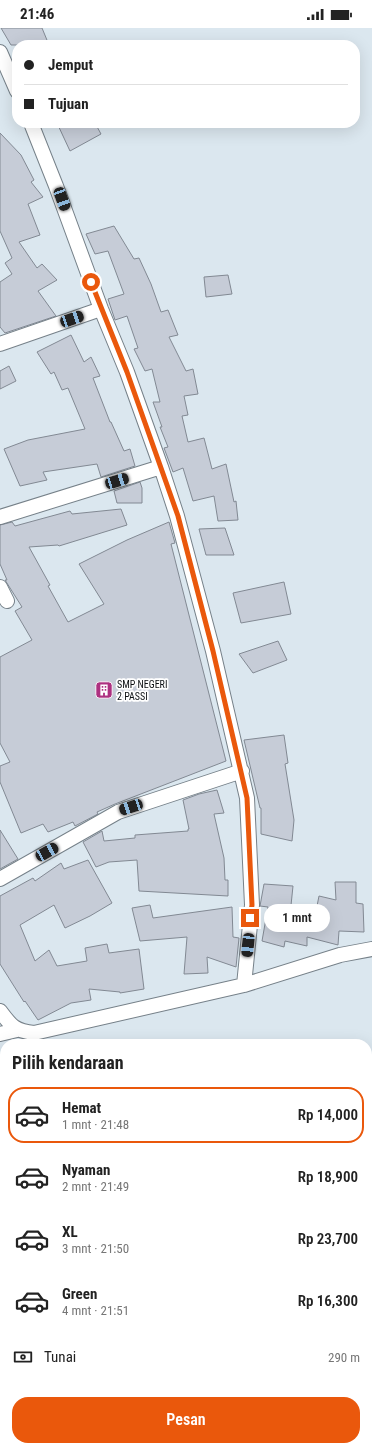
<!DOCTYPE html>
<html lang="id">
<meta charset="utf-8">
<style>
:root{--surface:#fff;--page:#f2f2f2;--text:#222;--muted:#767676;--line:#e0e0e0;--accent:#ea580c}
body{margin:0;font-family:"Roboto Condensed",sans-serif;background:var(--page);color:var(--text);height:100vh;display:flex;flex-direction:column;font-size:15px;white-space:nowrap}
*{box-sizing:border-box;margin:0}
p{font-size:13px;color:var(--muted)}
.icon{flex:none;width:22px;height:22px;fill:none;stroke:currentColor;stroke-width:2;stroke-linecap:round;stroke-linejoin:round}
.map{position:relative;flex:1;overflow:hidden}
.sheet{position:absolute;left:0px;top:1011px;width:372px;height:412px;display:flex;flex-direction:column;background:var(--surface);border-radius:16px 16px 0 0;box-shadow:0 4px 16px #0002}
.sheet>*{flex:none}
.guide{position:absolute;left:12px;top:12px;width:348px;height:88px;border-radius:16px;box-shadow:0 4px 16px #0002;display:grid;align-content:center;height:88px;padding:0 12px;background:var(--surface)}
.end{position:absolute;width:18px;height:18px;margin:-9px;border:5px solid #ea580c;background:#fff;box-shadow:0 0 0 2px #fff}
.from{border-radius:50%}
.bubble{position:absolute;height:28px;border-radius:14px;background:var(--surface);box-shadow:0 4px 16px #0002;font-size:13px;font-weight:600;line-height:28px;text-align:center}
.car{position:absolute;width:12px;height:24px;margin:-12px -6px;border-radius:5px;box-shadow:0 0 3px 1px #0007;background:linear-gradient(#222 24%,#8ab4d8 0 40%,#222 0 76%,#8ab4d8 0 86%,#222 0)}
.guide b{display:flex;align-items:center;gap:14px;height:38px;font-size:15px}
.guide b+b{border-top:1px solid var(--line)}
.guide i{width:10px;height:10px;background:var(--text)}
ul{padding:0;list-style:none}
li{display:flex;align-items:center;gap:12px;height:56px;margin:0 8px 6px;padding:0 4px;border:2px solid transparent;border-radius:16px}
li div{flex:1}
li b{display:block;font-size:15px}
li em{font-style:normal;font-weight:600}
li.on{border-color:var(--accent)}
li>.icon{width:36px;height:36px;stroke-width:1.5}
h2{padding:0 12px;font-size:18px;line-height:48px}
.pay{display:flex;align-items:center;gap:10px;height:44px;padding:0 12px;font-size:15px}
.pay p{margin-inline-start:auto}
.cta{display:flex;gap:8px;margin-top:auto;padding:8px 12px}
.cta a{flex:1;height:46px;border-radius:16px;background:var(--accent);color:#fff;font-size:16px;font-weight:600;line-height:46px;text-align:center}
.status{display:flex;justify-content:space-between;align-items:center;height:28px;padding:0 20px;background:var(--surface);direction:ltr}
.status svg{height:11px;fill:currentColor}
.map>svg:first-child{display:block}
</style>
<div class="status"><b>21:46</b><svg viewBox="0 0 49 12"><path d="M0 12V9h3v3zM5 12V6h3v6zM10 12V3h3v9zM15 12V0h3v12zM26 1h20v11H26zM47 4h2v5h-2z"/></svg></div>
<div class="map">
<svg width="372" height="1423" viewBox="0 0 372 1423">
<rect width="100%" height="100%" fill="#dbe7ef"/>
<path fill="#c6ccd7" stroke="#828993" d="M1 0H42L49 17H11Z
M57 95H95L101 106 70 123Z
M0 105 21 127 34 152 31 154 43 169 28 176 40 207 19 214 37 240 42 236 57 252 38 263 56 288 5 305 0 299V254L12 246 5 235 12 230 0 203Z
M114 198 134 231 139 230 151 256 161 284 168 282 178 307 169 309 186 343 193 341 198 366 184 368 188 387 182 388 188 414 204 410 212 441 226 436 234 474 236 473 238 492 218 493 214 468 193 473 183 440 173 444 164 420 168 419 160 399H162L153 374H160L152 341 145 343 134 321 138 320 127 288 115 292 108 271 124 266 108 223 95 226 86 206Z
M228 247 232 266 206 269 204 249Z
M71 307 84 334 91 329 100 348 93 350 110 394H111L124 423 130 421 135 438 101 449 97 436 43 444 47 452 20 458 4 421 28 412 85 401 68 360 62 362 54 344 51 346 37 324Z
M9 338 16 353 0 361V343Z
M140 454 142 460V475H117L114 463Z
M121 481 127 497 59 518 58 517 29 519 50 557 48 558 68 594 104 576 79 536 127 512 169 494 175 515 171 516 226 733 115 776 97 784 98 786 75 798 73 794 48 804 43 796 21 805 0 754V738L10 734 0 715V629L32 612 15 583 22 579 5 552H7L0 536V497L12 494 15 498 70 483 72 486Z
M225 500 234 527H206L199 501Z
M284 554 291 586 241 595 233 565Z
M278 613 287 632 253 645 239 626Z
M284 707 288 735 285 736 294 792 292 813 261 806V780H260L244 712Z
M217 762 224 785 214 786 224 830 225 852H228V868L139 863 137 832 109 834 96 839 83 814 102 803 104 813 135 810V807L188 803V801H189L183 772 199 766Z
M0 802 18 831 0 841Z
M88 832 112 875 90 888 65 900 54 877 20 897 35 933 49 922 57 938 87 933 85 920 107 916 109 925 139 921 144 961 120 965V964L89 961 91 972 71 975 38 992 25 973 24 974 0 936V868L33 850 35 853 61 835 64 841Z
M335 854H356V875L363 876 364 904 339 903 338 917 307 909V918L285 913 284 919 262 913 268 879 260 878 264 856 293 858 290 887 315 888 319 868 336 872Z
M150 877 153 890 232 879 233 909 239 910 236 939 207 929 208 945 184 946 187 909 140 913 132 880Z"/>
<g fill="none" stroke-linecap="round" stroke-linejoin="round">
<defs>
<path id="street" d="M0 24 17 63
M31 95 56 158 101 281 127 344 161 439 177 488 213 623 247 770 252 877 244 957
M0 316 101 281
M0 489 161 439
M0 559 7 573
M0 851 118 784 242 743
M0 983C11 998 15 1003 34 1005L244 957 340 927 372 921
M0 1006 17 1002
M0 1130 5 1133
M155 1423 165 1418"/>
</defs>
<use href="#street" stroke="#768189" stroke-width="16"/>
<use href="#street" stroke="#fff" stroke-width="14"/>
</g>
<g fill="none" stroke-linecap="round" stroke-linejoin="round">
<path stroke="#ea580c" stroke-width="5" d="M91 254 127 344 178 488 213 623 247 770 252 877 250 890"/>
</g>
<defs>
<symbol id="building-square" viewBox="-11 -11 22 22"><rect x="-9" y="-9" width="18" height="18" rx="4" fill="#ad3080" stroke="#fff"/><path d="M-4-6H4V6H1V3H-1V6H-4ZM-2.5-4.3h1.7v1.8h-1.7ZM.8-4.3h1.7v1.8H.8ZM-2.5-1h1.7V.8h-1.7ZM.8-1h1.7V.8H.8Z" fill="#fff"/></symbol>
</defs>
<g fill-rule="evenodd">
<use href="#building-square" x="94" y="652" width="20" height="20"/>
</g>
<g text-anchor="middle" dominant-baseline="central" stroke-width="3.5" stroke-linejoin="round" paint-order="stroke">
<g font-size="10" fill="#0c1013" stroke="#fff" text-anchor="start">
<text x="117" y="656">SMP NEGERI<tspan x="117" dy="12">2 PASSI</tspan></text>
</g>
</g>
</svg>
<i class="end from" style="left:91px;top:254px"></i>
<i class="end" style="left:250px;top:890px"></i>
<div class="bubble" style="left:264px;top:876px;width:66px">1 mnt</div>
<i class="car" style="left:62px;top:171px;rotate:160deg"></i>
<i class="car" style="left:72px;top:291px;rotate:71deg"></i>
<i class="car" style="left:117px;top:453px;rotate:73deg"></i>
<i class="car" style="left:131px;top:779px;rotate:252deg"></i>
<i class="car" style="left:47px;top:824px;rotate:61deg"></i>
<i class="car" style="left:248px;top:917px;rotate:186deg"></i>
<div class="guide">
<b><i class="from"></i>Jemput</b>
<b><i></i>Tujuan</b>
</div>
<section class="sheet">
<h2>Pilih kendaraan</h2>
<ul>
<li class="on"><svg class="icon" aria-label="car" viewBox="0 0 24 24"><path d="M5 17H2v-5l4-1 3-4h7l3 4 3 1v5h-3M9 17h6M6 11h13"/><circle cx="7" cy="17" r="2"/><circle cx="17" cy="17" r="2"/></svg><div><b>Hemat</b><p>1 mnt · 21:48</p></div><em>Rp 14,000</em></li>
<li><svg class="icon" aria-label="car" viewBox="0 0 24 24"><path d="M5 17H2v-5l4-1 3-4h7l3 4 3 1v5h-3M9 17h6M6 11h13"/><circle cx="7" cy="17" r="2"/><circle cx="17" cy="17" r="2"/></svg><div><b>Nyaman</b><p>2 mnt · 21:49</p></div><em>Rp 18,900</em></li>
<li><svg class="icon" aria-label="car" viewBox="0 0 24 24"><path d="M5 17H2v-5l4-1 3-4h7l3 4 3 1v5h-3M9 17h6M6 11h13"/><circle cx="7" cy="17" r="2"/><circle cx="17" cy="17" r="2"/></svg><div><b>XL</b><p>3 mnt · 21:50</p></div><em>Rp 23,700</em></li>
<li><svg class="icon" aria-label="car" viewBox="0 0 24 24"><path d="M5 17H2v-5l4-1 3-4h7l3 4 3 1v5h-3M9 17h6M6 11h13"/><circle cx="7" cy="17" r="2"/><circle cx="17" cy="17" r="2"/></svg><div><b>Green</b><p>4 mnt · 21:51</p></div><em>Rp 16,300</em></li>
</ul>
<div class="pay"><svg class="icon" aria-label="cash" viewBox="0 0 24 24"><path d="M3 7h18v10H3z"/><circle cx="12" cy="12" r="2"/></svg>Tunai<p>290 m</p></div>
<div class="cta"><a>Pesan</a></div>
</section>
</div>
